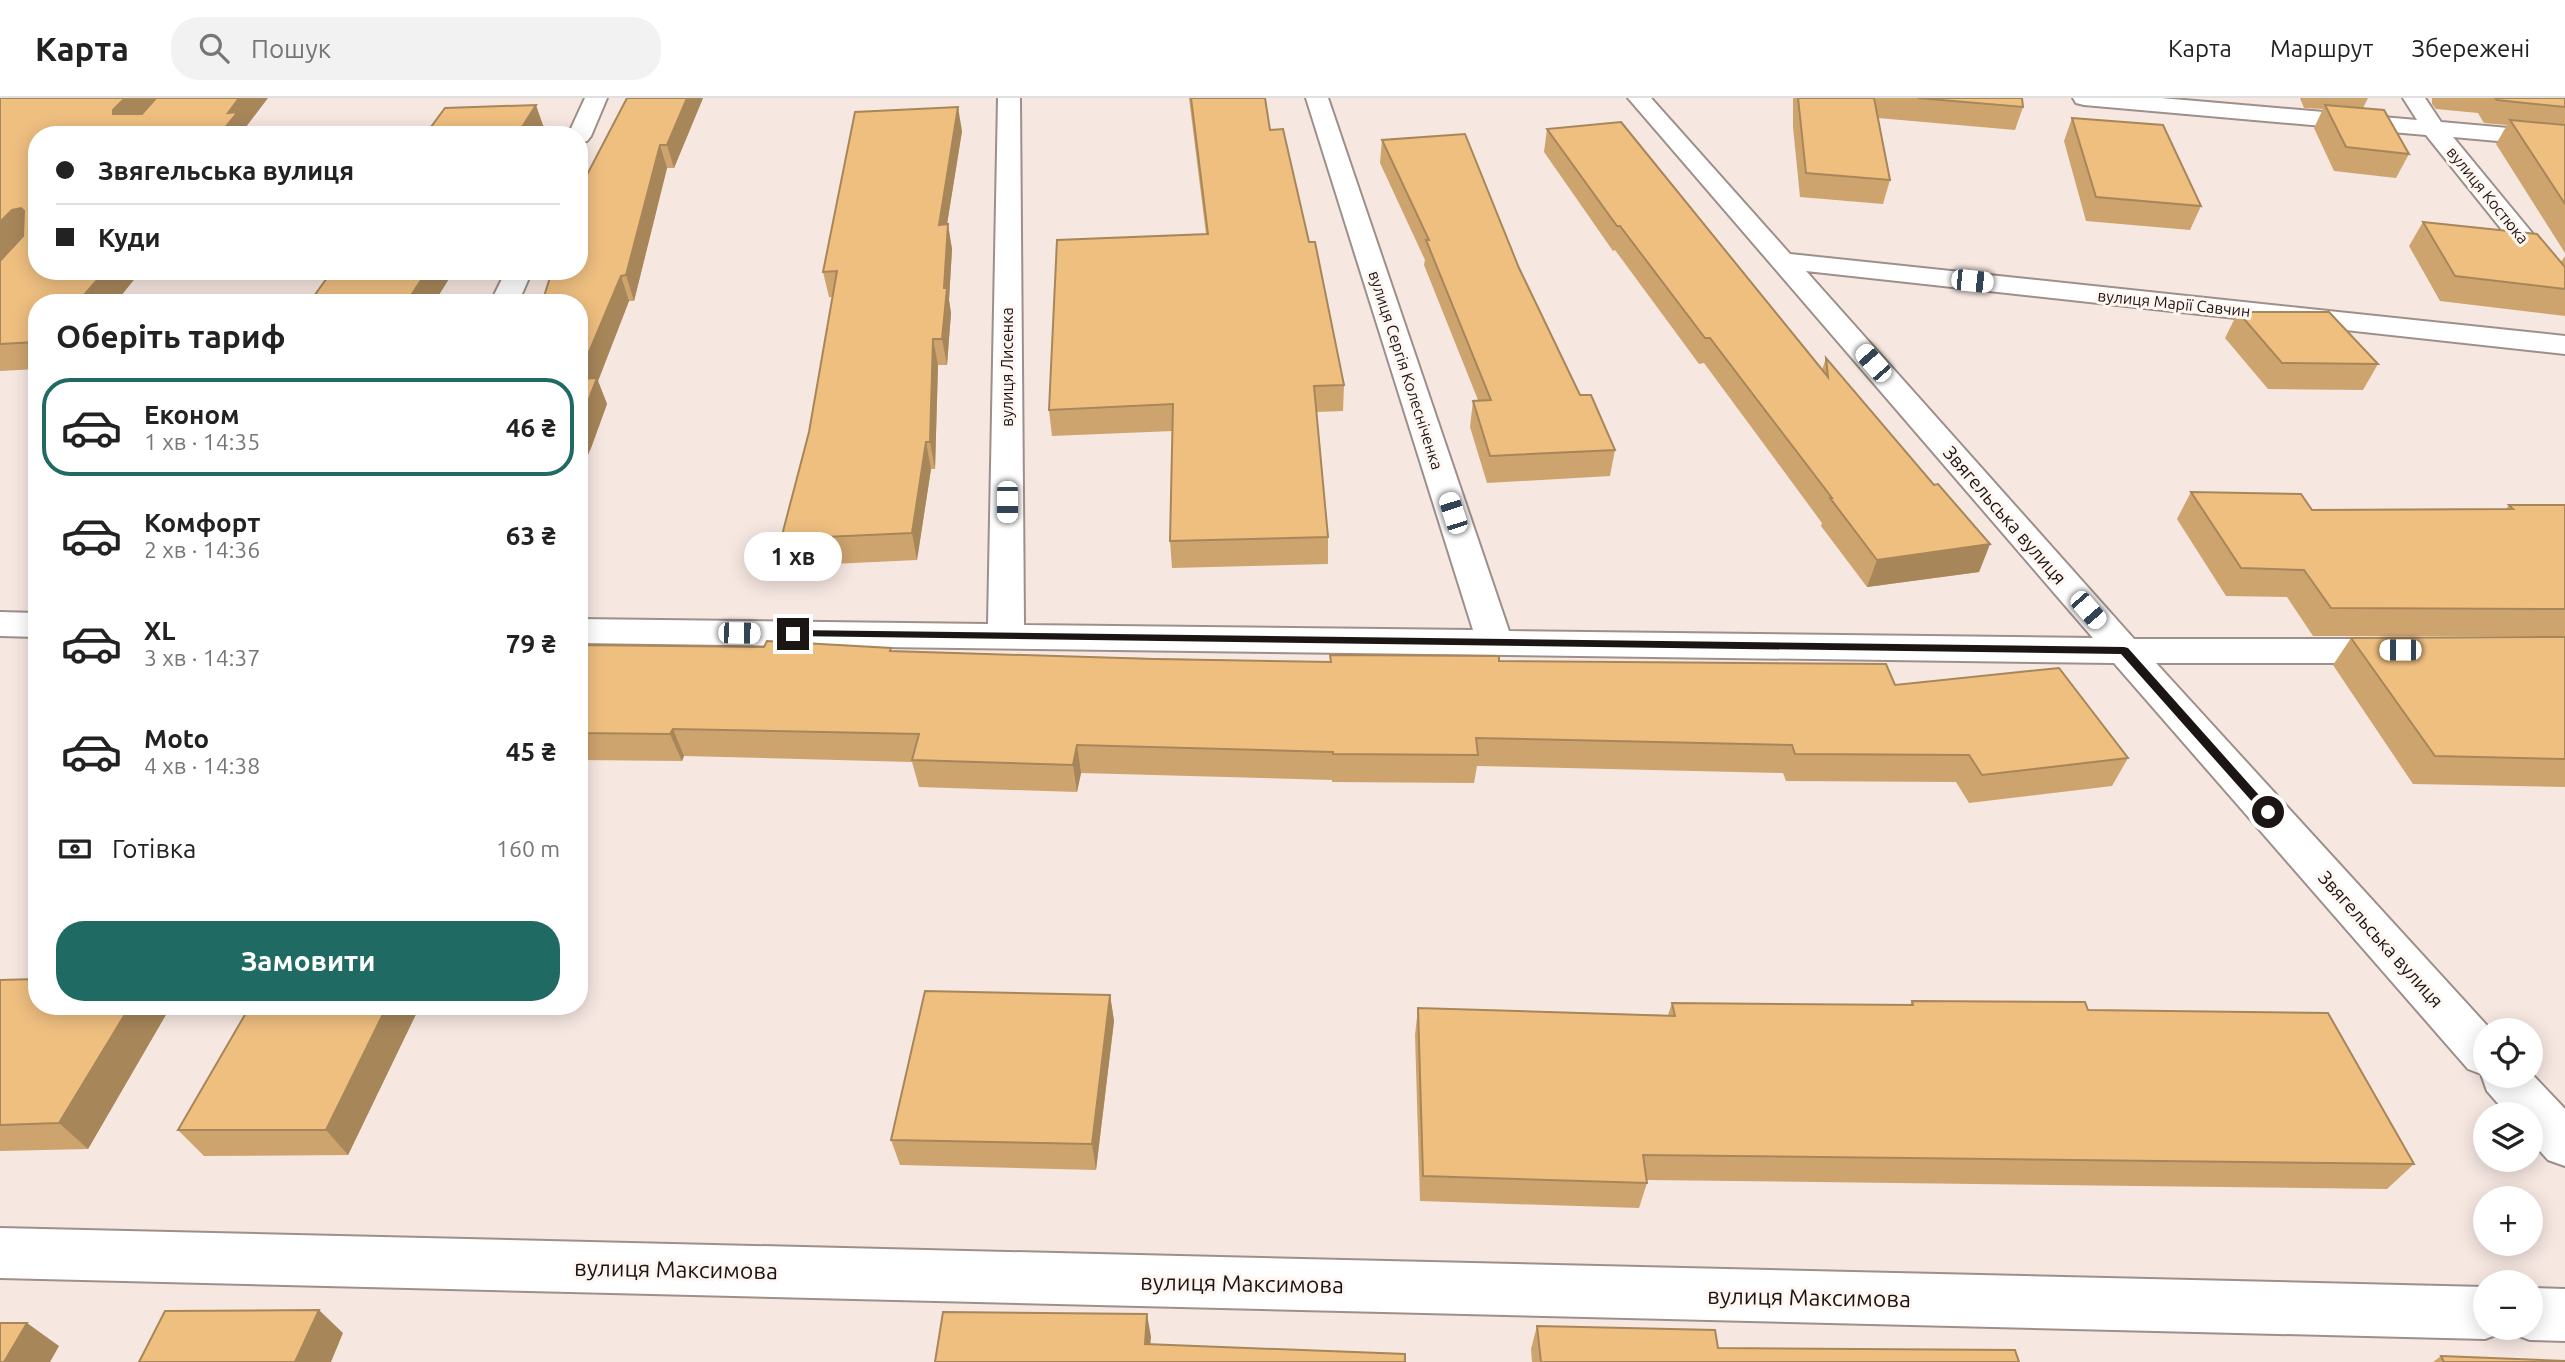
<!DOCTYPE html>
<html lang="uk">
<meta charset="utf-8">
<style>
:root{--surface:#fff;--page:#f2f2f2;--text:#222;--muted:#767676;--line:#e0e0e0;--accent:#206a64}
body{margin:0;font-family:Ubuntu,sans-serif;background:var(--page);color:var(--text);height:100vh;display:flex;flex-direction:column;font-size:26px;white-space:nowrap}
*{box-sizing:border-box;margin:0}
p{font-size:23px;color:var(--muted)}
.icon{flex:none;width:38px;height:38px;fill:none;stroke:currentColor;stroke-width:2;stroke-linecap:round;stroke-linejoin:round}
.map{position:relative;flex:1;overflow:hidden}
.sheet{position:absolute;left:28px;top:196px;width:560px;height:721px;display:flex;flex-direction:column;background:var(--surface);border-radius:28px;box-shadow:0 4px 18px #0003}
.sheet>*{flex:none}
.top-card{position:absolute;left:28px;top:28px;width:560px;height:154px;border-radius:28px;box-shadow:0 4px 18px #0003;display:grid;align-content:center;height:154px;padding:0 28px;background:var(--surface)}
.tools{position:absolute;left:2473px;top:920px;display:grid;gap:14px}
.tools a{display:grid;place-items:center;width:70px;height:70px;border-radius:50%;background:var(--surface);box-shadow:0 4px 18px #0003;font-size:35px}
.end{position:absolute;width:32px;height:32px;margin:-16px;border:9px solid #1b1614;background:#fff;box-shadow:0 0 0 4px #fff}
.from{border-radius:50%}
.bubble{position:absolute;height:49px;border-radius:24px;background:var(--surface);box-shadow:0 4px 18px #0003;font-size:23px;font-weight:600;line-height:49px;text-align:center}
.car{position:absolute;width:21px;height:42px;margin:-21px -10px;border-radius:9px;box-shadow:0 0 5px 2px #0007;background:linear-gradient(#fff 24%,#345 0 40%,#fff 0 76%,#345 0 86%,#fff 0)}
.top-card b{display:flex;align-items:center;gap:24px;height:66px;font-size:26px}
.top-card b+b{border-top:2px solid var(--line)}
.top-card i{width:18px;height:18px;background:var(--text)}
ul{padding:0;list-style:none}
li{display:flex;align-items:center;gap:21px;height:98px;margin:0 14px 10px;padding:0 14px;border:4px solid transparent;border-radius:28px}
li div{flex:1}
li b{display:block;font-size:26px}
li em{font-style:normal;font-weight:600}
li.on{border-color:var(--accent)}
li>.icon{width:63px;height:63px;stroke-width:1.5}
h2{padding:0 28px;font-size:32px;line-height:84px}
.pay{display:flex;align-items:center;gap:18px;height:77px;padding:0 28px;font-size:26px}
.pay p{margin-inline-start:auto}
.action{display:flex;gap:14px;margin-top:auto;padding:14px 28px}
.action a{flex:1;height:80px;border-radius:28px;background:var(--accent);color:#fff;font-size:28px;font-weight:600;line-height:80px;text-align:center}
header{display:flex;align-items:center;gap:42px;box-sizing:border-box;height:98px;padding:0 35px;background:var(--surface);border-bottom:2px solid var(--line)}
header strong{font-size:33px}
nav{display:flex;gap:38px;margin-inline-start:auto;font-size:24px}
.search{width:490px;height:63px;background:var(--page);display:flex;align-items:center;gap:18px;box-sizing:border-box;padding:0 24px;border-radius:28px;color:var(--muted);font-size:26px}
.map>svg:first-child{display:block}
</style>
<header>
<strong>Карта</strong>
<div class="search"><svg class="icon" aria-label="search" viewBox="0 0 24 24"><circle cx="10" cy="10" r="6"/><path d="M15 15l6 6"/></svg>Пошук</div>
<nav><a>Карта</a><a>Маршрут</a><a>Збережені</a></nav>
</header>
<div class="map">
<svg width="2565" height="1264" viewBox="0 0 2565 1264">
<rect width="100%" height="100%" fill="#f6e7e1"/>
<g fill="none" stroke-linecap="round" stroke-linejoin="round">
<defs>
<path id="minor" d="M585 0H607L591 38 587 43 579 45V37H568Z
M998 0H1020L1024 527 1473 532 1306 0H1328L1509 533 2093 540 1628 0H1651L1790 156 2565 238V256L1806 173 2134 541H2394L2407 544 2412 553 2407 562 2394 565H2156L2492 933H2485V978H2530V974L2565 1011V1068L2548 1062 2530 1042V1017H2508L2487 993 2481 976 2468 971 2114 565 579 545V521L988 526Z
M2073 0H2161L2417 22 2403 0H2425L2441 24 2565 35V49L2453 39 2565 175V200L2555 198 2426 37 2084 7 2076 5Z
M506 173H532L518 205H490Z
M0 514 37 515V539L0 538Z
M0 1130 2485 1189V1230H2505L2504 1234 2485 1241 0 1180Z
M2530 1190 2565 1191V1243L2530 1242 2511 1235 2509 1230H2530Z"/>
</defs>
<use href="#minor" stroke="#9d8f8a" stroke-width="4"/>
<use href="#minor" fill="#fff" fill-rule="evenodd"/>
</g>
<path fill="#cea46e" d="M0 0 246 29 249 37H37V173H141L115 205H37V271L0 273Z
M627 0H703L674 70H667L634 203H629L598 283 607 306 591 350 579 376V205Z
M1189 0H1265L1270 32 1309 144 1344 287 1343 313 1316 314 1328 439V466L1172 470 1170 443 1173 333 1052 338 1049 312 1206 136Z
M1793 0H2022L2023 9 2015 32 1878 20 1890 82 1883 106 1800 99 1793 29Z
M2300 0H2368L2363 10 2409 56 2396 80 2334 73 2314 30 2323 11 2304 10Z
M2432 0H2565V155L2496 46 2507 27 2484 25 2478 15 2436 11 2432 6Z
M2072 20 2201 108 2190 132 2086 123 2064 43Z
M1547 31 1822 272 1826 260 1934 387 1990 446 1979 474 1867 489 1821 428 1822 425 1704 265 1699 266 1615 152 1613 153 1544 54Z
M962 33 947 126 952 151 949 202 951 215 947 267H938L935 371H931L917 462 789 468 781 441 809 334 833 199H829L823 174Z
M1382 42 1519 170 1580 297 1615 352 1610 378 1487 385 1470 329 1473 303 1478 302 1424 167 1425 162 1380 65Z
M2423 124 2561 164 2565 158V218L2440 203 2409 148Z
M2238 214 2378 266 2363 292 2268 291 2225 240Z
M2191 394 2312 412 2506 411 2509 407H2565V538H2313L2287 499 2226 498 2177 421Z
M2565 539V689L2413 686 2333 567 2351 540Z
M579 547 1330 564 1499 563 1895 587 2128 660 2112 688 1969 705 1956 684 1786 683 1783 675 1477 668 1474 685 1332 684V682L1081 675 1077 694 919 689 912 664 684 658 682 663 579 662Z
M0 882 37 908H171L88 1051 0 1053Z
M1110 897 1114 923 1096 1072 900 1067 891 1042Z
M1912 903 2088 912 2414 1066 2387 1091 1647 1082V1085L1639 1110 1420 1103 1415 937 1418 910 1668 917 1672 905 1910 907Z
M418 912 348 1057 204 1058 178 1032Z
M1537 1228 1718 1250 2019 1264H1532L1531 1251Z
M2441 1258 2565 1264H2433Z"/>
<path fill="#a7865a" d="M125 0H157L126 35 113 16V12Z
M239 0H268L246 29 249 37H219L228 15Z
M687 0H703L674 70 667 47Z
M536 7 544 30 540 37H517Z
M958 9 962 33 943 151 939 127Z
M660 47 667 70 634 203 626 177Z
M21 110 36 134 0 165V124L12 112Z
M948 126 952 151 949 202 951 215 947 267 942 241Z
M105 173H141L115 205H77Z
M427 173H454L434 205H406Z
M621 178 629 203 598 283 607 306 591 350 579 376V278Z
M933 241 938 267 935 371 930 344Z
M926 344 931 371 917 462 912 435Z
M1990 446 1979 474 1867 489 1877 462Z
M673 631 684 658 682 663 670 636Z
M1077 647 1081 675 1077 694 1073 667Z
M1110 897 1114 923 1096 1072 1092 1046Z
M130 908H171L88 1051 59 1025Z
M387 908H415L418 912 348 1057 326 1032Z
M319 1212 343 1235 331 1264H295Z
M1147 1216 1151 1239 1149 1264 1145 1246Z
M27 1225 59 1248 50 1264H4Z"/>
<path fill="#efbf80" stroke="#a7865a" stroke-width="2" d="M0 0H125L113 12V16H142L156 0H239L228 15 238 14 219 37H37V173H105L77 205H37V244L0 246V163L23 138 24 113 21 110 12 112 0 124Z
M627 0H687L667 47H660L626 177 621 178 579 278V205H542L552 173H579V92Z
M1191 0H1265L1270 32 1283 31 1309 144H1315L1344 287 1314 288 1328 439 1170 443 1173 306 1049 312 1057 142 1208 136Z
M1798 0H1874L1890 82 1806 75Z
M1918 0H2022L2023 9Z
M2495 0H2565V9L2497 2Z
M536 7 517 37H425L445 10Z
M2325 7 2384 12 2409 56 2346 49Z
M958 9 939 127 948 126 944 190H947L942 241H933L930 344H926L912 435 781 441 809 334 837 173 823 174 855 14Z
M2072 20 2163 27 2201 108 2096 99Z
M2510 22 2565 27V106Z
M1621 24 1828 279 1826 260 1934 387 1938 386 1990 446 1877 462 1830 400H1832L1710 240H1705L1620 128H1617L1547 31Z
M1465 36 1519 170 1580 297H1591L1615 352 1490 358 1473 303 1491 302 1426 142H1429L1382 42Z
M2423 124 2537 136 2565 169V191L2455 178Z
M332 173H427L406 205H309Z
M2238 214H2329L2378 266 2282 265Z
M597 280 580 324 579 326V281Z
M2191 394 2301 396 2312 412 2513 411 2509 407H2565V511L2331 510 2304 472 2241 470Z
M2565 539V661L2435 658 2351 540Z
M767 543 891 550 890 553 1154 561 1331 564 1330 557 1499 558V563L1886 566 1895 587 2059 570 2128 660 1982 677 1969 657 1795 656 1792 647 1476 640 1478 657 1333 656V654L1077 647 1073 667 912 662 919 636 673 631 670 636 579 635V547L764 549Z
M37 881V908H130L59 1025 0 1027V882Z
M925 893 1110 897 1092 1046 891 1042Z
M1912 903 2085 904 2088 912 2328 915 2414 1066 1643 1057 1647 1085 1423 1078 1418 910 1675 918 1672 905 1913 907Z
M250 908H387L326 1032H178Z
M319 1212 295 1264H139L165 1213Z
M943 1214 1147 1216 1145 1246 1405 1256V1264H935Z
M0 1225H27L4 1264H0Z
M1537 1228 1715 1232 1718 1250 2015 1252 2019 1264H1541Z
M2441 1258 2565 1263V1264H2444Z"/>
<path fill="#1b1614" d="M793 532 2124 549 2128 550 2274 714 2268 719 2264 717 2121 556 789 538 787 536Z"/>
<g text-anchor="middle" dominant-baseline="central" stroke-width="6" stroke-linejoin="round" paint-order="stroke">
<g font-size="16" fill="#1b1614" stroke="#fff6f2">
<text transform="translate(2488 97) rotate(51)">вулиця Костюка</text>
<text transform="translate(2174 205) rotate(6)">вулиця Марії Савчин</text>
<text transform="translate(1007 269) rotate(-90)">вулиця Лисенка</text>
<text transform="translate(1406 272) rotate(72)">вулиця Сергія Колесніченка</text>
</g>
<g font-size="19" fill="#1b1614" stroke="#fff6f2">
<text transform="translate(2005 417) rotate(49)">Звягельська вулиця</text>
<text transform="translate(2381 841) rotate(48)">Звягельська вулиця</text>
</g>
<g font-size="23" fill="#1b1614" stroke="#fff6f2">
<text transform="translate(676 1171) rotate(1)">вулиця Максимова</text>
<text transform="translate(1242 1185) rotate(1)">вулиця Максимова</text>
<text transform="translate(1809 1199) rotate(1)">вулиця Максимова</text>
</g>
</g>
</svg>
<div class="tools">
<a><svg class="icon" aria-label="locate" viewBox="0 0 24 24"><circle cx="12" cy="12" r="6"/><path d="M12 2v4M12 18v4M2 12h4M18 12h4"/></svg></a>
<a><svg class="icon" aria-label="layers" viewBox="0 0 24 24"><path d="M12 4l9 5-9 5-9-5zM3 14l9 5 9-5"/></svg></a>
<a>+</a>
<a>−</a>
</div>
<i class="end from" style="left:2268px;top:714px"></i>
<i class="end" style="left:793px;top:536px"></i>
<div class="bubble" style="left:744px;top:434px;width:98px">1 хв</div>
<i class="car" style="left:1972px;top:183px;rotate:96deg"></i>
<i class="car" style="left:1873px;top:265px;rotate:319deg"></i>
<i class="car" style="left:1007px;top:404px;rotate:180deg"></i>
<i class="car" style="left:1453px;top:415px;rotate:342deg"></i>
<i class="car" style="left:2088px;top:512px;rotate:139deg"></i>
<i class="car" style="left:739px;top:535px;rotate:91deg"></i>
<i class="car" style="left:2400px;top:552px;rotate:270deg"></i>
<div class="top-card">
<b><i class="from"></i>Звягельська вулиця</b>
<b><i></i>Куди</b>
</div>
<section class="sheet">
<h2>Оберіть тариф</h2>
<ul>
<li class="on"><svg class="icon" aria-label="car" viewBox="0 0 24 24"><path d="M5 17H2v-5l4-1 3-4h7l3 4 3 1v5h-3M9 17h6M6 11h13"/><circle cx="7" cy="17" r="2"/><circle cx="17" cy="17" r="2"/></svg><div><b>Економ</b><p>1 хв · 14:35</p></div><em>46 ₴</em></li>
<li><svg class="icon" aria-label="car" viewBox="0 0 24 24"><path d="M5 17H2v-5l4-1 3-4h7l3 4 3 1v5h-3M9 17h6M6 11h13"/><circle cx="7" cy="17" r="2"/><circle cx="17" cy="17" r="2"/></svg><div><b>Комфорт</b><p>2 хв · 14:36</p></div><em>63 ₴</em></li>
<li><svg class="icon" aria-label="car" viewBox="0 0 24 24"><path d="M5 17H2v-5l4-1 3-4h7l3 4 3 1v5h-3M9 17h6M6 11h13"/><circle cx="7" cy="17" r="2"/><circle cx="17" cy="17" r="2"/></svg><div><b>XL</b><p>3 хв · 14:37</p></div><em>79 ₴</em></li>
<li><svg class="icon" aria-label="car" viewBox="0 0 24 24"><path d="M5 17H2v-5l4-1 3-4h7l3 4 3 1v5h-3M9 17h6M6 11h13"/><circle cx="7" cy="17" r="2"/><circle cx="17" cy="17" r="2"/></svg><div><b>Moto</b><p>4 хв · 14:38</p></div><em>45 ₴</em></li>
</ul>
<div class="pay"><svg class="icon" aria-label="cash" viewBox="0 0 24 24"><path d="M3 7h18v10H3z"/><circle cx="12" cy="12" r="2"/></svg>Готівка<p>160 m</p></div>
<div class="action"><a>Замовити</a></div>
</section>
</div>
